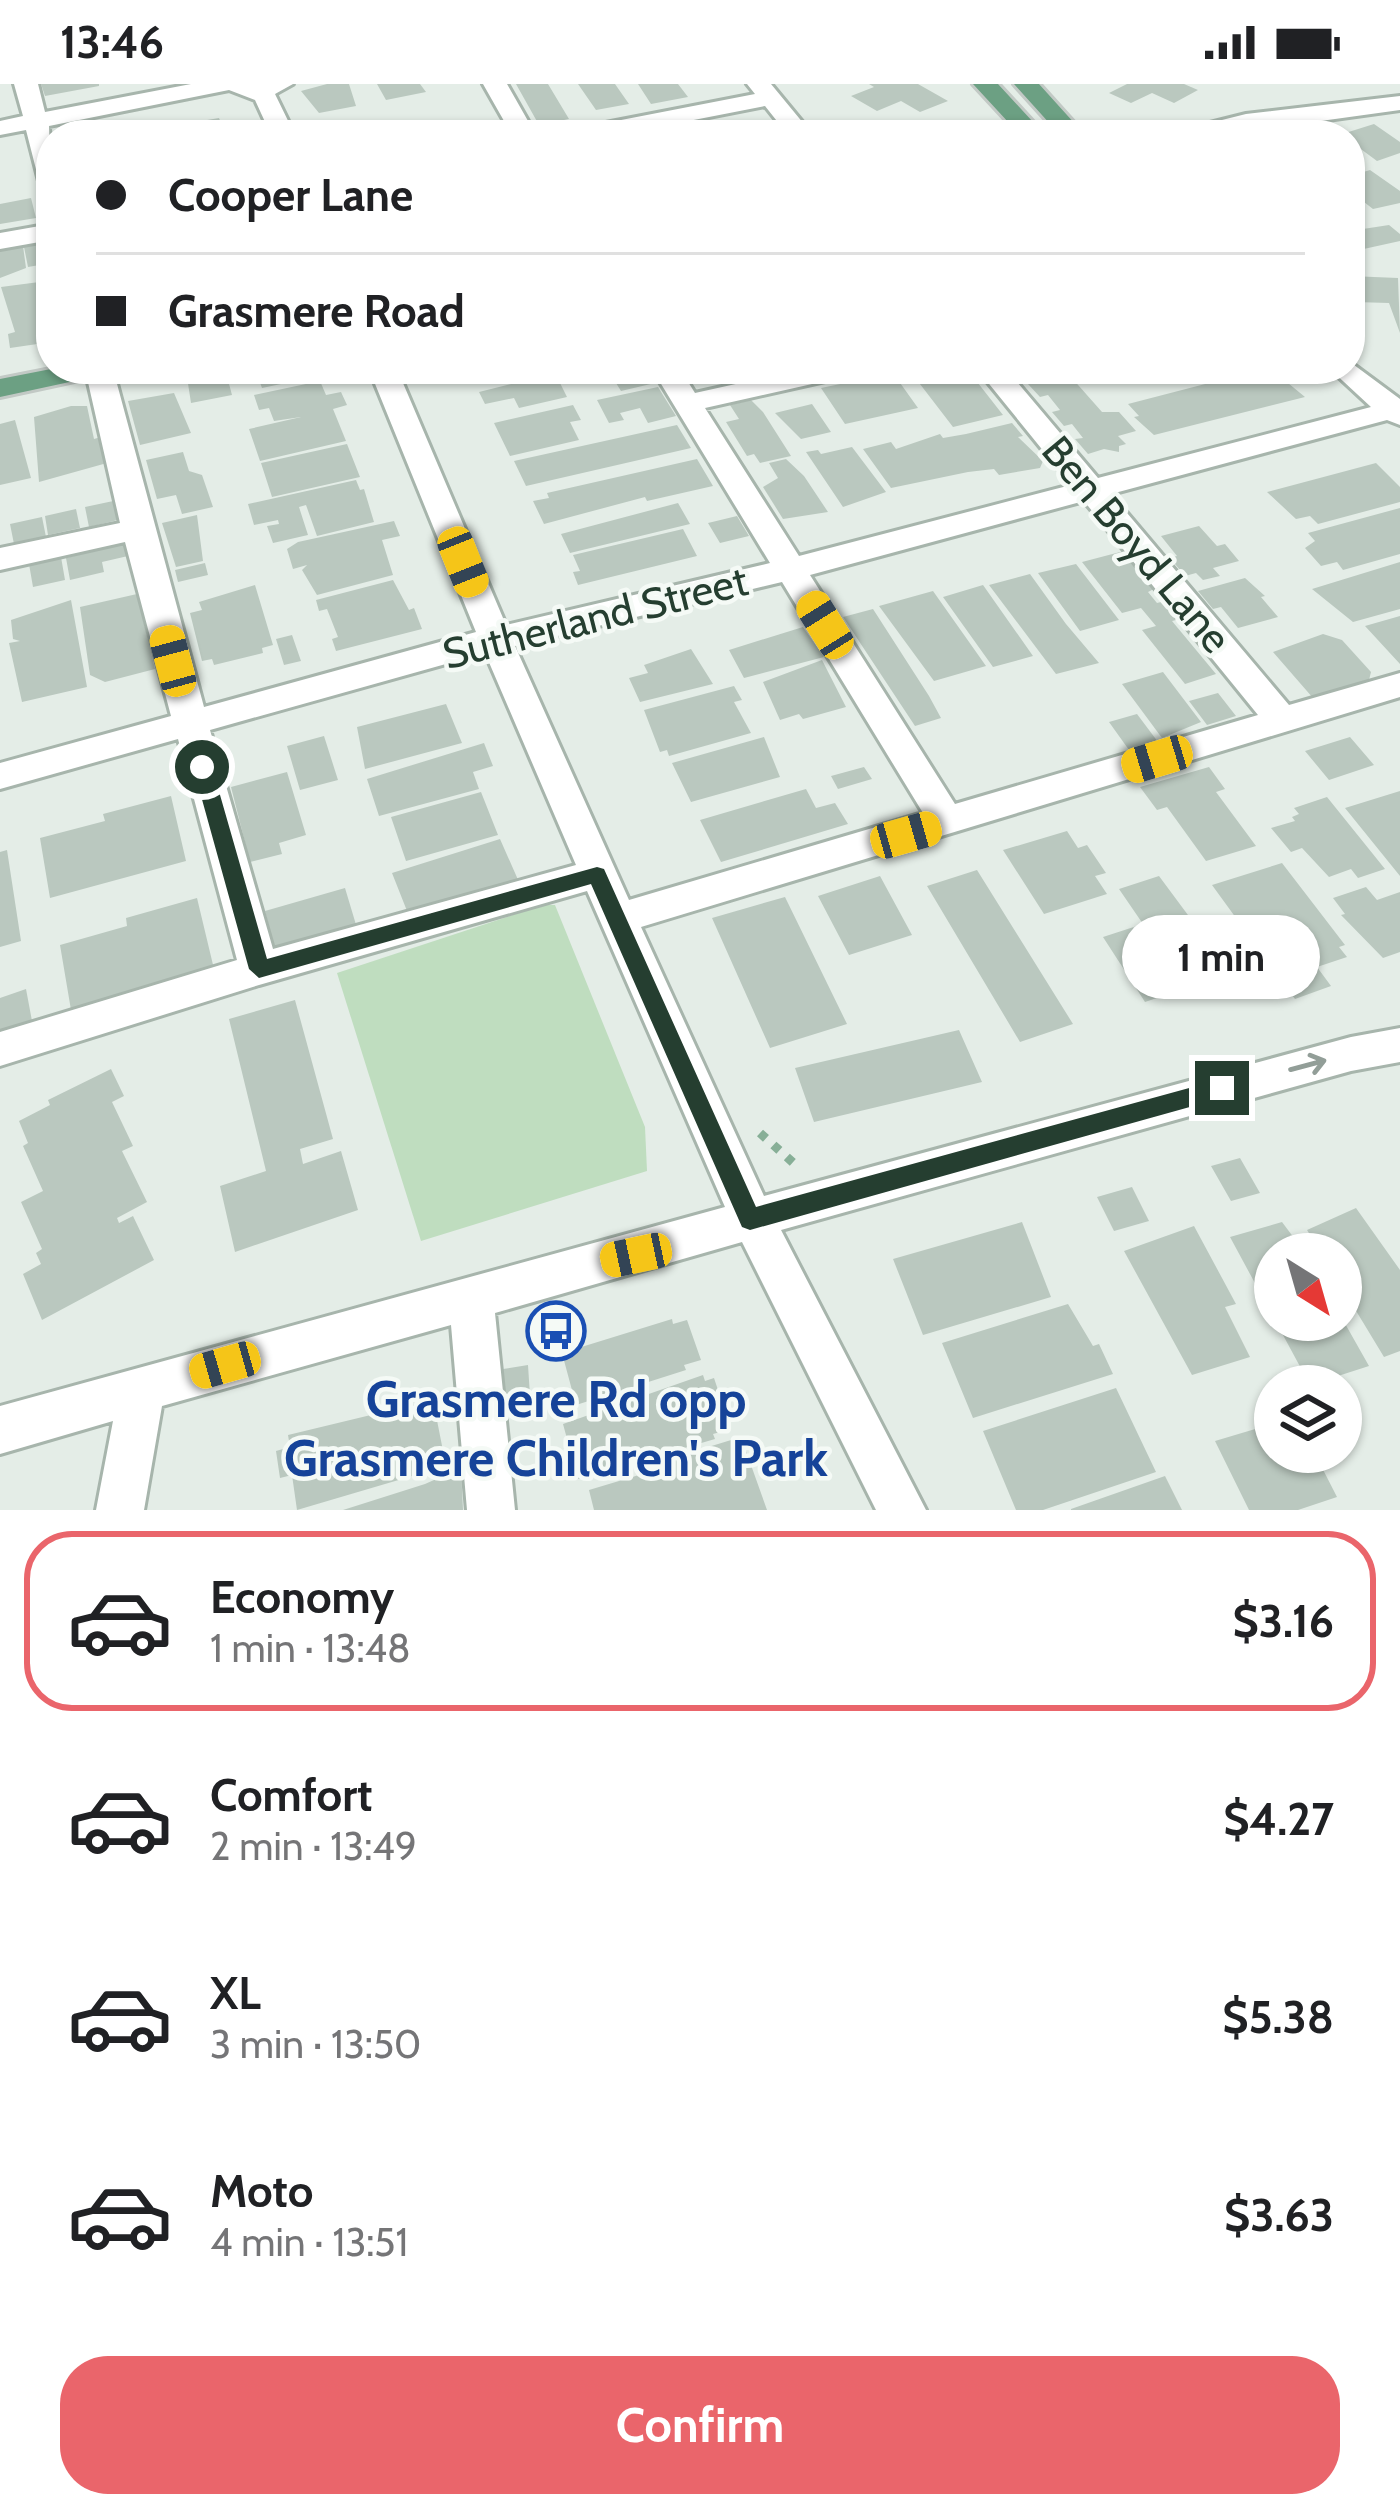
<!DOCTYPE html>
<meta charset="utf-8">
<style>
:root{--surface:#fff;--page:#f6f6f6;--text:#202124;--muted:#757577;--line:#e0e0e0;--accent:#ea656b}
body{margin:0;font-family:Cabin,sans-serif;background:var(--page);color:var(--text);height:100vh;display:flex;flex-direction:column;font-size:45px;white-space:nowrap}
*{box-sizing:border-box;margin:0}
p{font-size:39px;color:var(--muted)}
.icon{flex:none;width:66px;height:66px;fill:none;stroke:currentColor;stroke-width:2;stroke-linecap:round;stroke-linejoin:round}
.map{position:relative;height:1426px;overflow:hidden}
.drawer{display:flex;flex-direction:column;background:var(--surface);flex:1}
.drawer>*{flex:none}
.banner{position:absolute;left:36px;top:36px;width:1329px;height:264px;border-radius:48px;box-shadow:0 3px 9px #0004;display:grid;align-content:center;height:264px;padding:0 60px;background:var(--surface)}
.needle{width:78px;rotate:143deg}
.tools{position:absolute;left:1254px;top:1149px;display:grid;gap:24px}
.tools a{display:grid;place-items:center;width:108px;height:108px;border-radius:50%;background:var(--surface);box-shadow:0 3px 9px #0004;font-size:60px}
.end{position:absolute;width:54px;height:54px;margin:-27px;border:15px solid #253e30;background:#fff;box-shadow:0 0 0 6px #fff}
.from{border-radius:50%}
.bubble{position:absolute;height:84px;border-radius:42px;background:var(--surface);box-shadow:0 3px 9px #0004;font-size:39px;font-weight:700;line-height:84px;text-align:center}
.car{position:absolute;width:36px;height:72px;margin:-36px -18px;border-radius:15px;box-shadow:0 0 9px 3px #0007;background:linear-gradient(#f5c518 24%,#345 0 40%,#f5c518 0 76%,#345 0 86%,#f5c518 0)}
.banner b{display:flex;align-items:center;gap:42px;height:114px;font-size:45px}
.banner b+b{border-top:3px solid var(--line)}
.banner i{width:30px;height:30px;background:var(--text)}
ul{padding:21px 0 0;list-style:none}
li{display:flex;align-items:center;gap:36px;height:180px;margin:0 24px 18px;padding:0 36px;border:6px solid transparent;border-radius:48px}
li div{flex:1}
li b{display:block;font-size:45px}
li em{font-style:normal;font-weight:700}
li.current{border-color:var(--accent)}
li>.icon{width:108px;height:108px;stroke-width:1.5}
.primary-button{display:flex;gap:24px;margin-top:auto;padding:24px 60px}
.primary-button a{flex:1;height:138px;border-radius:48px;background:var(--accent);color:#fff;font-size:48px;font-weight:700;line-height:138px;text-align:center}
.status{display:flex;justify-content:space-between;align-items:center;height:84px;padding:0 60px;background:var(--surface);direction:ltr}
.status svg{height:33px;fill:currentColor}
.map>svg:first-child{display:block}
</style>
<div class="status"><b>13:46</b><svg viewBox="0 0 49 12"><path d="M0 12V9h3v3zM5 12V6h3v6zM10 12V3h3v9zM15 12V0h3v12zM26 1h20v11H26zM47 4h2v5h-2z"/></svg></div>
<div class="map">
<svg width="1400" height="1426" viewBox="0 0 1400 1426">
<rect width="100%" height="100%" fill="#e4ede7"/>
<path fill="#bfddbf" d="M543 821H555L645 1043 647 1087 421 1157 337 889Z"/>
<path fill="#bac8bf" d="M41 0H99V2L45 12Z
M327 0H349L356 22 319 29 301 7Z
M377 0H420L426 8 386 16Z
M516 0H548L569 35 539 41Z
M578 0H615L629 20 596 26Z
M638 0H678L688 13 651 20Z
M869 0H918L948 17 920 28 901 17 877 27 851 12 874 3Z
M1127 0H1184L1198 6 1174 19 1152 9 1131 19 1109 9Z
M219 34 226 51H149L148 46Z
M433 36 436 42 467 41 472 51H377L374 46Z
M1374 40 1400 58V69L1377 77 1350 57V51H1339Z
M1370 86 1400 107V119L1373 125 1350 107V92Z
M31 114 36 134 0 140V120Z
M1389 141 1400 150V157L1350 168V147Z
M46 159 51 179 28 183 24 163Z
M23 162 26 184 0 194V166Z
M1350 192 1398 194 1400 249 1389 219 1355 218Z
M47 197 51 202V258L10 264 8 250 15 248 1 203Z
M225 285 232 311 191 319 187 293Z
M255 285H316L319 292 262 304Z
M469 285H538L539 287 474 296Z
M574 285H647L655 299 621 307 611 291 581 297Z
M918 285H967L1003 331 953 343 910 287Z
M1025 285H1081L1071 293 1102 328H1119L1136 347 1118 352 1126 360 1119 362V368L1104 365 1088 370 1075 355 1083 354 1072 340 1064 342 1052 328 1060 326 1048 311 1040 313 1028 300 1036 298Z
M1139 285H1196V287L1153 300Z
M1263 285H1290L1277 290 1305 313 1154 351 1134 333 1139 332 1128 320Z
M555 289 567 313 519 324 514 314 485 320 479 308Z
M893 289 918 324 845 340 821 304Z
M320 297 326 311 341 308 347 321 333 325 346 357 260 377 249 345 301 333 274 337 269 324 259 326 254 311Z
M658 303 676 332 648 339 640 324 620 329 624 336 609 339 597 316Z
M174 309 191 349 140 361 128 317Z
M751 316 763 328 791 372 760 379 754 370 747 372 726 338 739 335 730 321Z
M812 320 831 348 801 355 775 329Z
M573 321 581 336 570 338 579 356 510 372 494 339Z
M71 322H87L94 355 101 353 107 379 39 398 34 333Z
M15 336 31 394 0 401V340Z
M1012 339 1023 352 1018 353 1043 377 1040 384 999 391 994 385 968 388 891 404 863 365 891 358 896 365 940 350 943 354 966 350Z
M677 341 691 364 526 402 514 377Z
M347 360 360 393 272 413 261 379Z
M852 363 886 408 843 423 806 368 818 366 821 370Z
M183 368 189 387 202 391 213 423 182 430 176 411 157 415 146 376Z
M697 375 713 402 647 417 645 413 544 440 533 417 549 414 547 409Z
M786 375 804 392 828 428 783 435 763 403 778 394 769 379Z
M1376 379 1400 403V418L1318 440 1310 432 1296 435 1267 408Z
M356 396 360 406 364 405 374 438 317 452 306 421 299 423 308 451 273 459 267 442 279 440 278 436 254 441 248 420Z
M118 416 122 435 89 443 85 423Z
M678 419 690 440 570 469 561 450Z
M1400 424V470L1343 486 1337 478 1321 482 1305 464 1315 457 1308 449Z
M76 425 80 444 48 451 45 432Z
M197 431 203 477 176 483 162 439Z
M737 432 749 452 720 459 708 439Z
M42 433 46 453 14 460 10 440Z
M394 437 400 452 382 456 393 491 317 511 302 486 307 481 293 485 287 465 298 458Z
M1199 442 1217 462 1225 460 1239 477 1213 484 1220 492 1203 496 1196 489 1185 492 1170 474 1177 472 1161 452Z
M683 445 697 472 578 501 573 488 580 487 573 471Z
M125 459 128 472 102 478 104 488 70 496 66 474Z
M1124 467 1154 505 1148 508 1157 519 1165 517 1180 535 1172 537 1216 590 1185 600 1142 546 1156 542 1141 524 1122 529 1082 478Z
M61 473 65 496 33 503 29 480Z
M1400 478V525L1353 538 1312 505Z
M205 479 208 491 178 498 175 486Z
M1076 480 1119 536 1080 547 1038 489Z
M1030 490 1066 540 1099 579 1056 590 989 501Z
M1245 494 1265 512 1261 513 1278 533 1238 544 1221 523 1213 525 1198 507Z
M393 496 409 526 414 524 422 545 336 567 332 555 338 553 327 525 319 527 316 516Z
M255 501 273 561 262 564 263 569 214 581 212 575 202 577 190 529 202 526 199 518Z
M983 501 1033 572 993 583 943 513Z
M933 507 986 582 934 597 879 522Z
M137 510 155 585 105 598 90 591 80 523Z
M71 516 87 603 22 618 9 559 20 557 13 555 11 536Z
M873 525 929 612 941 634 915 642 843 533Z
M1400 532V580L1365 542Z
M803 543 824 573 744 594 729 566Z
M1323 550 1342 556 1371 588 1368 600 1313 614 1273 568Z
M292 551 301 577 284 581 276 555Z
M691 565 713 600 640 618 629 594 648 589 644 581Z
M822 576 846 623 803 635 799 630 780 636 763 598Z
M1163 588 1201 638 1162 654 1122 600Z
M734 602 742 616 734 618 751 649 669 672 667 666 660 668 644 626Z
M1218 609 1236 632 1207 641 1189 617Z
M446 620 462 659 365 685 357 643Z
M1137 630 1158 658 1129 666 1109 638Z
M324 652 338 696 300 706 287 662Z
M764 653 780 693 691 718 672 679Z
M1350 653 1374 681 1329 696 1305 667Z
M484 659 493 682 473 688 479 705 379 732 367 695Z
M864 683 872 695 838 705 831 692Z
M1209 683 1225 705 1216 708 1256 762 1206 777 1167 723 1157 726 1140 703Z
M287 688 306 751 279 759 282 770 250 778 231 703Z
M806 705 816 724 835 719 848 740 721 778 700 736Z
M1400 707V792L1345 724Z
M481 708 498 751 406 777 391 733Z
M171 712 186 777 50 814 40 754 105 737 103 730Z
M1327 713 1385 785 1358 794 1351 785 1329 793 1302 764 1291 768 1271 744 1295 737 1292 733 1299 730 1294 724Z
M1067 747 1078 764 1087 761 1106 789 1095 792 1107 810 1044 830 1003 766Z
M500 755 519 798 409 832 392 789Z
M7 766 21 857 0 863V768Z
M1282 779 1345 861 1339 863 1347 873 1317 883 1331 902 1295 915 1212 801Z
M977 786 1073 940 1020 958 927 802Z
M880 792 912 851 849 871 818 812Z
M1159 792 1231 889 1145 918 1103 853 1143 840 1119 805Z
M1366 803 1377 816 1400 808V868L1383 874 1341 831 1345 830 1333 814Z
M345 804 357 844 275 867 265 827Z
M785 813 847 940 770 964 712 834Z
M197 814 214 885 71 926 60 861 127 842 126 834Z
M26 905 32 937 0 947V914Z
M295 916 333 1055 300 1065 303 1080 341 1067 358 1126 235 1168 220 1102 266 1087 229 935Z
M959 946 982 998 814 1038 795 984Z
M111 985 124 1012 112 1018 133 1062 122 1067 147 1118 117 1134 119 1139 133 1132 154 1176 42 1236 23 1190 41 1180 36 1169 42 1165 21 1118 43 1107 23 1062 28 1059 19 1037 50 1021 48 1016Z
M1240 1074 1260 1109 1231 1117 1211 1082Z
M1132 1103 1149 1137 1114 1147 1097 1113Z
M1356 1124 1400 1186V1267L1384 1273 1341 1202V1170H1322L1307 1146Z
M1022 1138 1051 1213 923 1251 893 1175Z
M1282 1138 1306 1170H1275V1236H1343L1369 1282 1310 1301 1230 1153Z
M1194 1142 1236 1220 1225 1223 1250 1273 1192 1291 1124 1167Z
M1068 1220 1093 1262 1099 1260 1113 1290 973 1334 942 1259Z
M672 1235 673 1240 687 1236 701 1276 684 1281 686 1286 576 1321 562 1269Z
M528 1281 530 1312 504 1316 503 1285Z
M703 1291 705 1297 714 1294 731 1345 713 1350 715 1355 578 1395 563 1340Z
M1116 1304 1156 1388 1043 1426H1016L983 1347Z
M433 1316 446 1382 297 1426 292 1391 280 1394 276 1367 290 1363 288 1351Z
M1275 1339V1368H1314L1337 1413 1298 1426H1249L1215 1357Z
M741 1353 767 1426H594L589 1406 649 1388 646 1382Z
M461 1384 463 1426H343L425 1400Z
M1165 1392 1182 1426H1071V1425Z"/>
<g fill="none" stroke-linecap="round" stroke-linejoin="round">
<defs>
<path id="minor" d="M14 0H38L45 28 191 0H293L275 10 295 51H271L255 16 229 6 49 42 51 104 39 97 26 46 0 51V37L23 32Z
M483 0H507L536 51H512Z
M747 0H771L813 51H788L765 22 617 51H568L580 44 755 10Z
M1400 12V26L1219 51H1178L1182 46 1246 30Z
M51 140V156L0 165V149Z
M1350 278 1400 315V341L1387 336 1111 410 1289 621 1400 589V613L641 843 764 1112 1351 953 1400 944V978L1351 987 781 1146 926 1426H876L742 1158 495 1229 515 1426H467L451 1241 162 1322 144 1426H96L113 1337 0 1370V1322L725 1123 587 807 259 901 0 982V948L237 876 178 655 0 705V679L171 632 125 458 0 486V464L120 439 85 285H113L204 623 476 548 369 285H397L506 541 770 479 652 285H680L695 309 803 285H856L852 291 705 324 799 472 1071 401 977 285H1006L1098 394 1371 323 1330 285H1350ZM1084 417 1258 631 955 720 810 491ZM782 498 923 729 629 816 515 562ZM485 569 576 781 273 865 210 646Z"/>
<path id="major" d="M973 0H998L1045 51H1020Z
M1014 0H1039L1085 51H1060Z
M51 285H106L102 291 0 313V295Z"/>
</defs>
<use href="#minor" stroke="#a7b5ac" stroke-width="6"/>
<use href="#major" stroke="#c2c9c5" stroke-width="6"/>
<path stroke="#87af97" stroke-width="9" stroke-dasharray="8 10" stroke-linecap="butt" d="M760 1049 798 1083"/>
<use href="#minor" fill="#fff" fill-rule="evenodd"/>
<use href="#major" fill="#6ca083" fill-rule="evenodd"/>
</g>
<defs><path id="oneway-shaft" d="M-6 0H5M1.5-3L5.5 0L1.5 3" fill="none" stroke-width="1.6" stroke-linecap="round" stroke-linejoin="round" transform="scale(3)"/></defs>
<use stroke="#929e98" href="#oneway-shaft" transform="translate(1308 981) rotate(-15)"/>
<path fill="#253e30" d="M202 676 212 683 267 875 597 783 604 785 756 1123 1222 995 1234 1004 1222 1014 750 1146 742 1143 591 800 259 894 249 885 193 683Z"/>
<defs>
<symbol id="bus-ring" viewBox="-11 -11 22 22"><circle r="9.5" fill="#f5faf6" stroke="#1a4fb4" stroke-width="1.5"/><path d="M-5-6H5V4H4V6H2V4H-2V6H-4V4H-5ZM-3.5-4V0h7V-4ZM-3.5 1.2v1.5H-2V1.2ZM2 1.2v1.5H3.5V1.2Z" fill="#1a4fb4"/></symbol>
</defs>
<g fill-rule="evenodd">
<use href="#bus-ring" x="523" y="1214" width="66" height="66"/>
</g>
<g text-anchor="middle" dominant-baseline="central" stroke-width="9" stroke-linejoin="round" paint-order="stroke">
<g font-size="42" fill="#253e30" stroke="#f5faf6">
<text transform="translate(1137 460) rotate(50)">Ben Boyd Lane</text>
<text transform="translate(595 533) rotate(-14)">Sutherland Street</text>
</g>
<g font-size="51" font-weight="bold" fill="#164399" stroke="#f5faf6">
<text x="556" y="1315">Grasmere Rd opp<tspan x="556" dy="59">Grasmere Children's Park</tspan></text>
</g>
</g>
</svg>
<div class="tools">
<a><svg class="needle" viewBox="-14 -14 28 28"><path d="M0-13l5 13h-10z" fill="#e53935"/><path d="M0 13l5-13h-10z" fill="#757577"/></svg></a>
<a><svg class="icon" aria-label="layers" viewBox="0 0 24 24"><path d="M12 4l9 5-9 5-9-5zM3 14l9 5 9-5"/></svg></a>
</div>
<i class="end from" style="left:202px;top:683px"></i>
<i class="end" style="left:1222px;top:1004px"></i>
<div class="bubble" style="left:1122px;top:831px;width:198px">1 min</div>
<i class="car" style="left:463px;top:478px;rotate:158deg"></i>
<i class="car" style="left:825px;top:541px;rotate:328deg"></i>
<i class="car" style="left:173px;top:577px;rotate:345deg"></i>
<i class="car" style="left:1157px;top:675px;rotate:253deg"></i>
<i class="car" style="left:906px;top:751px;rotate:74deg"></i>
<i class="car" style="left:636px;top:1171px;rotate:258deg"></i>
<i class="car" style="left:225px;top:1281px;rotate:254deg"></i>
<div class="banner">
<b><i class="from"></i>Cooper Lane</b>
<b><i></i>Grasmere Road</b>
</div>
</div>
<section class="drawer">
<ul>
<li class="current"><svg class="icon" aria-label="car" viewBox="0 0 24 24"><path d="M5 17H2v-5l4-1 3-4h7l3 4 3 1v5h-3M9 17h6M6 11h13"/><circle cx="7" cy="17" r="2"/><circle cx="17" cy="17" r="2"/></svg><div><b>Economy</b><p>1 min · 13:48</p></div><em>$3.16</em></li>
<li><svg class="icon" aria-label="car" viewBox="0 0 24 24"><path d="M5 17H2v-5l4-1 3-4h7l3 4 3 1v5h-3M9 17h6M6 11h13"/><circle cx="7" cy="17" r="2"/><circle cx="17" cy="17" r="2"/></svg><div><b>Comfort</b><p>2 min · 13:49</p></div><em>$4.27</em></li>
<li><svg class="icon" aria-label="car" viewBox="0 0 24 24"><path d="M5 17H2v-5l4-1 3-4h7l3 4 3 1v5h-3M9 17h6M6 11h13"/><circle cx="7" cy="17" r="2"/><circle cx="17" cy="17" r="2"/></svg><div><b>XL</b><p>3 min · 13:50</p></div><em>$5.38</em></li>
<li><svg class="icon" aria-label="car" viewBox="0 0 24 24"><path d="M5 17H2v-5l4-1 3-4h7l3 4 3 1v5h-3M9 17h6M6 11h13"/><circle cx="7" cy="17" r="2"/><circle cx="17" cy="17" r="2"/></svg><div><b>Moto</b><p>4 min · 13:51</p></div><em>$3.63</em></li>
</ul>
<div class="primary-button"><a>Confirm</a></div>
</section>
